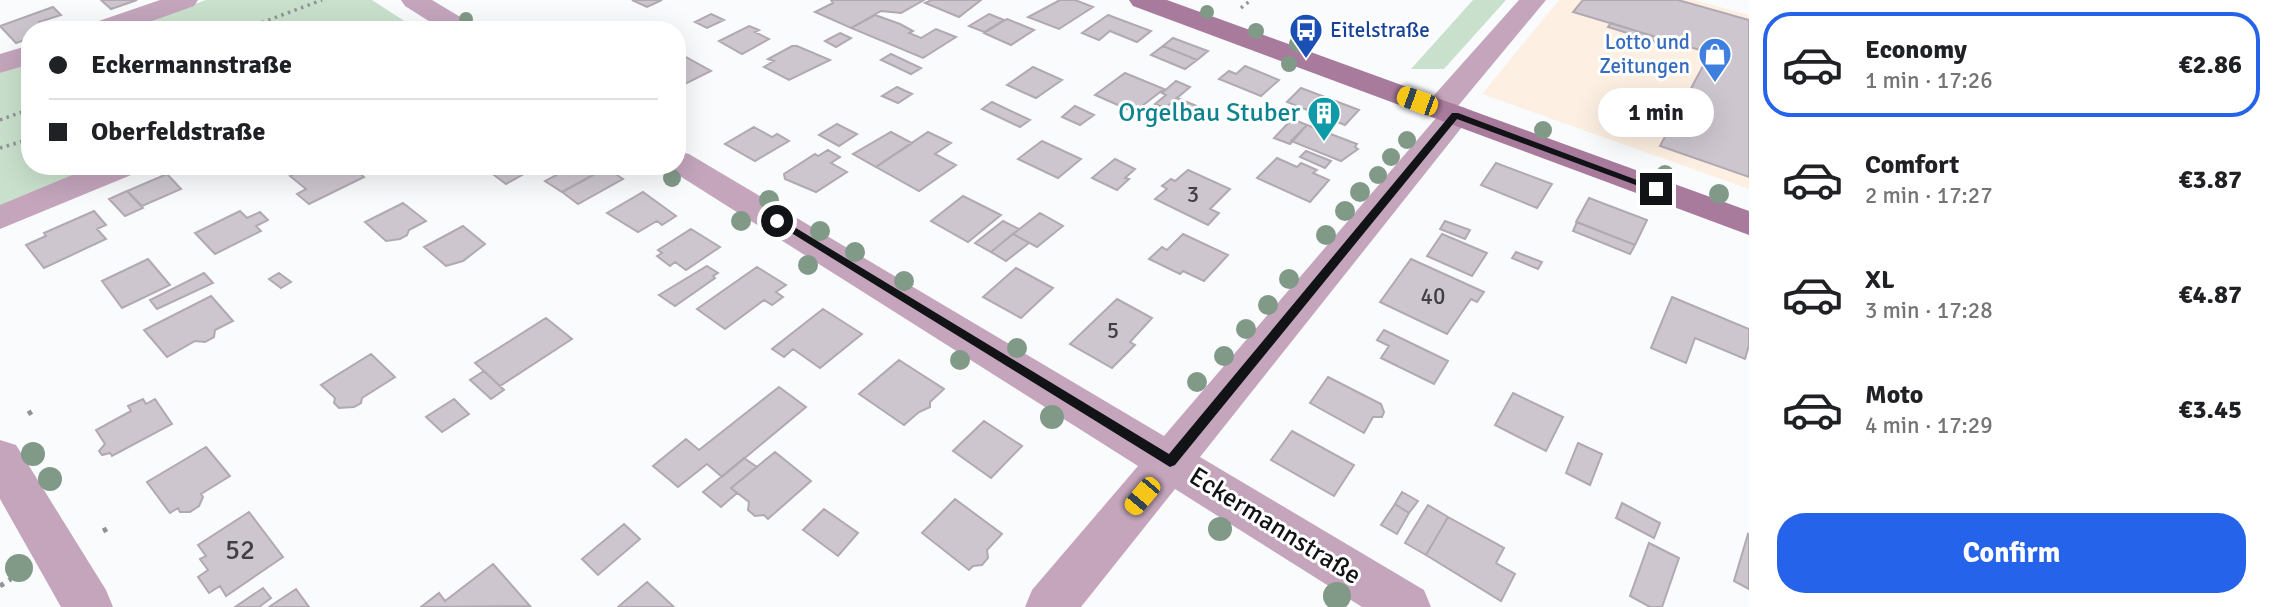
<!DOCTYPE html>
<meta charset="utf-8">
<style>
:root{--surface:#fff;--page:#f2f2f2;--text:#202124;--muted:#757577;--line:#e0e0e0;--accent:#2563eb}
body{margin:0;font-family:Signika,sans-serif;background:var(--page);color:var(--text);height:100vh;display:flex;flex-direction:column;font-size:26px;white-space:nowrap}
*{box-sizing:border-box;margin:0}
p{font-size:23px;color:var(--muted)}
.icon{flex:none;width:38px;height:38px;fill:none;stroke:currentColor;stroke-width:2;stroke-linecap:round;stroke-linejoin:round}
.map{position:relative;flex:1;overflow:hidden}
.sheet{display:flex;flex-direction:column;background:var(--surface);width:525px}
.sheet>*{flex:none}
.guide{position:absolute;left:21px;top:21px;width:665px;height:154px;border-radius:28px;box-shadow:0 7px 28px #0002;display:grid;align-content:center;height:154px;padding:0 28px;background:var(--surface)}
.end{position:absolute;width:32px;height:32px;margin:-16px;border:9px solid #121317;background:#fff;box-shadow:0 0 0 4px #fff}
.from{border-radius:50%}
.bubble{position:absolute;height:49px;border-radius:24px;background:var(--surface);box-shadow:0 7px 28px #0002;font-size:23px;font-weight:700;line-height:49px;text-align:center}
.car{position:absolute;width:21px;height:42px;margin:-21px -10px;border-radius:9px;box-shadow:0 0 5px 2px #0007;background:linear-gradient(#f5c518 24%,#345 0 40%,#f5c518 0 76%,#345 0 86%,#f5c518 0)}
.guide b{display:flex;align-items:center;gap:24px;height:66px;font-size:26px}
.guide b+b{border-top:2px solid var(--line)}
.guide i{width:18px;height:18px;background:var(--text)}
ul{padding:12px 0 0;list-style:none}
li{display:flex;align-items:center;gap:21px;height:105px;margin:0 14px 10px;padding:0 14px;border:4px solid transparent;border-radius:28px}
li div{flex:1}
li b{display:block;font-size:26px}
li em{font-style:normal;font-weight:700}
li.active{border-color:var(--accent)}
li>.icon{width:63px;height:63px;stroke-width:1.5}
.cta{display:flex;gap:14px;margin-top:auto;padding:14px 28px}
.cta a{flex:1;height:80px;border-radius:28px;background:var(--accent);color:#fff;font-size:28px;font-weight:700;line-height:80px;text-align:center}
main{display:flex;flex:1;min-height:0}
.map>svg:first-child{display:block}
</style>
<main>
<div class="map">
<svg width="1749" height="607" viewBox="0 0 1749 607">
<rect width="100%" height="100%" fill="#fafbfd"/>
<path fill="#fdefe1" d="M1559 0H1694L1749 15V189L1482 94Z"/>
<path fill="#c9e1cc" d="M206 0H372L418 30H122Z
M1473 0H1506L1444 69H1411Z
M30 62V166H99L0 208V73Z"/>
<path fill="#cdc6cf" stroke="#b1a9b2" stroke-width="2" d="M101 0H137L111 9Z
M632 0H662L647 7Z
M831 0H924L901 13 881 11 851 28 815 12 833 3Z
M931 0H981L959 17 925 3Z
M1060 0H1075L1093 7 1059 29 1028 17Z
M1583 0H1678L1749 20V177L1660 146 1710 53 1573 12Z
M53 7 61 15 39 22 46 30H30V38L16 43 0 26Z
M711 14 724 20 707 28 695 22Z
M989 14 1004 20 984 32 969 26Z
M875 15 900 24 913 31 909 33 921 38 936 29 956 37 923 58 851 28Z
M1108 15 1151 31 1137 42 1110 31 1099 40 1082 33Z
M1007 19 1034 30 1011 45 984 33Z
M1611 23 1659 38 1656 42 1608 27Z
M749 26 759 30 755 32 769 39 742 54 719 41Z
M840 33 851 38 836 47 825 41Z
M1173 38 1208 51 1197 60 1163 46Z
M792 46H797L830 60 789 80 764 67 774 61 768 59Z
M1163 46 1197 60 1185 69 1151 55Z
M891 54 921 68 911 74 881 60Z
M686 57 711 71 677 88V61Z
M1245 66 1279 80 1261 96 1219 79 1229 71 1236 74Z
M1033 67 1062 80 1036 98 1007 85Z
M1125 73 1164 89 1134 112 1095 95Z
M1176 81 1190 87 1165 108 1155 104 1166 95 1162 93Z
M897 87 912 94 898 103 882 96Z
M1301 88 1359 110 1345 125 1287 102Z
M1177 98 1197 106 1191 111 1171 103Z
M992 102 1030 120 1020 127 982 109Z
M1075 106 1094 115 1080 125 1062 117Z
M1292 119 1307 125 1292 142 1290 144 1274 138Z
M837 124 857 134 839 146 819 135Z
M1307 125 1357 144 1355 147 1358 149 1341 161 1291 141Z
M754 127 772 137 777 134 789 141 755 161 725 144Z
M891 132 912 143 876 167 853 154Z
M928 132 951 143 935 154 956 165 919 191 876 167Z
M1042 141 1081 159 1058 178 1018 159Z
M828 150 840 157 831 163 847 172 816 192 785 179 784 174 815 154 818 156Z
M1306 151 1331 161 1325 168 1300 157Z
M1277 158 1297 167 1301 163 1317 170 1313 173 1329 180 1310 202 1257 178Z
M1115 159 1135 169 1125 178 1129 179 1117 190 1092 178Z
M1496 163 1552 184 1537 208 1481 185Z
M310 166H350L364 177 309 204 297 194 306 189 290 176Z
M502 166H538L506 184 490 172Z
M573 166H604L606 168 562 192 545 181Z
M606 168 623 179 578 204 562 192Z
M1188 170 1230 189 1210 209 1219 213 1208 225 1155 199 1167 189 1162 186 1171 179 1175 181Z
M167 174 181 189 142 206 127 191Z
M127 191 143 208 125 216 109 199Z
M643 192 676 216 662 225 657 221 638 232 607 213Z
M963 196 1001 215 968 242 931 221Z
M1589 198 1647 220 1635 245 1576 222Z
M403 203 426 221 409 230 407 235 400 239 386 241 365 222Z
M94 211 106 225 97 229 106 239 44 268 26 245 46 236 44 233Z
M240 211 247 218 260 212 268 220 256 226 261 231 215 254 195 233Z
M1040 213 1063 226 1037 247 1013 234Z
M1003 221 1019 229 991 252 975 243Z
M1445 221 1470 230 1465 239 1440 229Z
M1577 222 1635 245 1630 254 1573 231Z
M463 226 485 244 463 261 446 266 424 247Z
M691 229 720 247 686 270 675 262 670 266 657 256 662 253 658 250Z
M1013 234 1029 243 1006 261 991 252Z
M1183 234 1228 255 1204 281 1183 271 1180 274 1149 259 1162 247 1167 250Z
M1442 234 1487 253 1472 276 1427 256Z
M1516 252 1542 262 1538 269 1512 258Z
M148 259 170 285 122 308 102 281Z
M1411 259 1484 292 1477 302 1471 299 1447 334 1380 302Z
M707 266 718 273 713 276 715 278 675 306 659 295Z
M757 267 786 285 776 292 783 297 772 305 764 300 725 329 697 309Z
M1016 268 1053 288 1021 318 983 297Z
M204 273 213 283 157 309 150 300Z
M279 273 291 282 281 288 269 279Z
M211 296 233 321 215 330 214 337 205 342 195 341 167 357 144 330Z
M1672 297 1749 329V345L1745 359 1695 338 1686 363 1651 348Z
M1117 299 1152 318 1130 342 1135 345 1112 368 1070 344Z
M823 309 862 334 820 368 793 349 784 357 772 349Z
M546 318 572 339 500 386 475 363Z
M1384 330 1448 361 1434 384 1381 358 1389 346 1377 340Z
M371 354 395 377 362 398 361 403 354 407 339 408 334 403 335 398 321 385Z
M899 360 944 389 930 402V407L919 412 904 425 859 394Z
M484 371 504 390 491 399 470 380Z
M1328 377 1381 404 1384 412 1382 417H1373L1364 433 1310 403Z
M779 387 806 407 722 477 707 464 678 487 653 466 686 439 699 450Z
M1513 393 1563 417 1546 451 1495 425Z
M143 399 146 404 155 399 172 424 112 456 110 453 102 455 99 451 105 444 96 430 131 411 128 406Z
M454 399 469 414 442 432 426 417Z
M984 421 1022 446 991 478 953 451Z
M1292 431 1354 465 1334 496 1271 460Z
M1578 443 1602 454 1590 485 1566 473Z
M206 447 230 476 201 494 203 497 199 506 190 512H180L178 508 170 513 147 482Z
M775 452 811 481 768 519 764 515 755 516 748 510 749 502 731 488Z
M744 458 757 467 731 488 737 493 721 507 703 492Z
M1402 492 1418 501 1409 513 1395 504Z
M955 499 1002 534 987 550 988 558 982 565 973 566 969 570 922 533Z
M1622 503 1660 523 1654 538 1616 518Z
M1395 504 1409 513 1397 534 1381 525Z
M1428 505 1448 517 1426 555 1405 543Z
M824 509 858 533 838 556 803 530Z
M249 512 283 557 226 596 220 586 209 593 198 577 208 570 200 559 206 556 198 545Z
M1448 517 1504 548 1496 563 1515 574 1501 601 1426 555Z
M624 524 640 539 598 575 582 559Z
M1748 534 1749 535V589L1734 581Z
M1649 543 1679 558 1662 607H1650L1630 596Z
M493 564 530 606 421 607 439 593 445 601Z
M647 582 674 607H618Z
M263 588 271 598 259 607H235Z
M296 589 309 607H269Z"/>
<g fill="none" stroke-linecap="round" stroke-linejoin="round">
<path stroke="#929396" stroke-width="3.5" stroke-dasharray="2.5 4.5" stroke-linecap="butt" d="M1241 8 1251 0
M242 30 322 0
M0 120 30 109
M0 148 30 139"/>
<path stroke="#929396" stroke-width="5" stroke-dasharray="4.5 6" stroke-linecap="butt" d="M28 414 36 409
M103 531 112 526
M0 586 11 579"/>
<path fill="#c4a5bc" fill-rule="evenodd" d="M160 0H198L194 6 127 30H86L90 24Z
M401 0H432L472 24 476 30H443L405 6Z
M1519 0H1546L1458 106 1466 108 1470 115 1466 122 1200 457 1424 590 1431 607H1362L1175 489 1081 607H1025L1032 590 1138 466 664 166H677V151L689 154 1164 436 1436 118 1428 116 1424 109 1428 102Z
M30 45V64L0 73V54Z
M94 166H140L136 173 0 229V205Z
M0 440 16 445 106 590 113 607H61L0 499Z"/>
<path fill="#a87b9d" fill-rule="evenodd" d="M1129 0H1167L1749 211V235L1133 6Z"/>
</g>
<g fill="#819a88">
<circle cx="1207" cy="12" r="7"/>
<circle cx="466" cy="19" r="7"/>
<circle cx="1256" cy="31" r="8"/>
<circle cx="1297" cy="44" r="8"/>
<circle cx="1289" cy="64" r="8"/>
<circle cx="1543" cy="130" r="9"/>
<circle cx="1407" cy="140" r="9"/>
<circle cx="1391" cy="157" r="9"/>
<circle cx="1665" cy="174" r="9"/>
<circle cx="1378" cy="175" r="9"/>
<circle cx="672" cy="178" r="9"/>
<circle cx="1360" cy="192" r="10"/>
<circle cx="1719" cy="194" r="10"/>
<circle cx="769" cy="200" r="10"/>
<circle cx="1345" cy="211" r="10"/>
<circle cx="741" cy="221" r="10"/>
<circle cx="820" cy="231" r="10"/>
<circle cx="1326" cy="235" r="10"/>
<circle cx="855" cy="252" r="10"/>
<circle cx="808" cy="265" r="10"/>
<circle cx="1289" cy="279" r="10"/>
<circle cx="904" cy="281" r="10"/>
<circle cx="1268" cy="305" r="10"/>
<circle cx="1246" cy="329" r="10"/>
<circle cx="1017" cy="348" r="10"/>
<circle cx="1224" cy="356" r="10"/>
<circle cx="960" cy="360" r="10"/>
<circle cx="1197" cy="382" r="10"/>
<circle cx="1052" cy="417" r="12"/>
<circle cx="33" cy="454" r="12"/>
<circle cx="50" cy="479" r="12"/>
<circle cx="1220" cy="529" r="12"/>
<circle cx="19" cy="568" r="14"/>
<circle cx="1337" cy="596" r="14"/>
</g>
<path fill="#121317" d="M1452 113H1458L1661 189 1652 191 1457 119 1175 465 1170 467 772 221 781 219 1169 454Z"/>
<defs>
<symbol id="bus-pin" viewBox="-11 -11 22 30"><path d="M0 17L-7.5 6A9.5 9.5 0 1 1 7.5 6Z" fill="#1a4fb4" stroke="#fff"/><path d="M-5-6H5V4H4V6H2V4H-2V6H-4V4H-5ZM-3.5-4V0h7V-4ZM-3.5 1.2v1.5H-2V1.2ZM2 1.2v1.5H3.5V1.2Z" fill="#fff"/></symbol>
<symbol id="shop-pin" viewBox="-11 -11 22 30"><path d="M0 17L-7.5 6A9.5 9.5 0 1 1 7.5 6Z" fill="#3f7fe0" stroke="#fff"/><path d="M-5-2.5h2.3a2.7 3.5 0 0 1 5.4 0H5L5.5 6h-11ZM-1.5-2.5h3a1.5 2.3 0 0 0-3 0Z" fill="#fff"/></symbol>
<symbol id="building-pin" viewBox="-11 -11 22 30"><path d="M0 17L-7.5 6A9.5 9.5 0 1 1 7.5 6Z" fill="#0f9aa8" stroke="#fff"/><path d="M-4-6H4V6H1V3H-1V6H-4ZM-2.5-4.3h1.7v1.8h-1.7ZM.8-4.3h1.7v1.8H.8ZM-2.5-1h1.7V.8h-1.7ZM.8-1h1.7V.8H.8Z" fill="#fff"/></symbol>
</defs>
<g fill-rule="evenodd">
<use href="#bus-pin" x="1287" y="11" width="38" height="52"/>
<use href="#shop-pin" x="1696" y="35" width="38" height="52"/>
<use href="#building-pin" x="1305" y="94" width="38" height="52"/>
</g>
<g text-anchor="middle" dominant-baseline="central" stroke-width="6" stroke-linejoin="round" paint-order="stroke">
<g font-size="21" fill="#164399" stroke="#fff" text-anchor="start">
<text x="1330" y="30">Eitelstraße</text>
</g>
<g font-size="21" fill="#366cbe" stroke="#fff" text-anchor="end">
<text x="1690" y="42">Lotto und<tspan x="1690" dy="24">Zeitungen</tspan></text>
</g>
<g font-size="23" fill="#414045">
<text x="1193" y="194">3</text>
<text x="1433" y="296">40</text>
<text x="1113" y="330">5</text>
</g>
<g font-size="26" fill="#0d838f" stroke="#fff" text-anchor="end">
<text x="1300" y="113">Orgelbau Stuber</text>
</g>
<g font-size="26" fill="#121317" stroke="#fff">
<text transform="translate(1275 526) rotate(32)">Eckermannstraße</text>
</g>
<g font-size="28" fill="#414045">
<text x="240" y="550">52</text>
</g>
</g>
</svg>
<i class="end from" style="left:777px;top:221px"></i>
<i class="end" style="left:1656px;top:189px"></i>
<div class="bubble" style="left:1598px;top:88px;width:116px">1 min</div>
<i class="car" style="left:1417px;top:101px;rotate:290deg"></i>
<i class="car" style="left:1142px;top:496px;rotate:220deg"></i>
<div class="guide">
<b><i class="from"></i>Eckermannstraße</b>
<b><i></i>Oberfeldstraße</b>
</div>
</div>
<section class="sheet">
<ul>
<li class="active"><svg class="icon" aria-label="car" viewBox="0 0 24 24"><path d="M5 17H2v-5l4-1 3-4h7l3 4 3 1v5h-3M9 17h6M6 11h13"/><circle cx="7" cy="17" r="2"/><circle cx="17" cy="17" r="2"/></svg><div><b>Economy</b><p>1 min · 17:26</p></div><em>€2.86</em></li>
<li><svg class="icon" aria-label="car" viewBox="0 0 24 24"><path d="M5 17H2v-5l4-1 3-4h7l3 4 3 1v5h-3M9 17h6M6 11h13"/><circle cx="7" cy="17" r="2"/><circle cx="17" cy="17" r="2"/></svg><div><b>Comfort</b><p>2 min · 17:27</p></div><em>€3.87</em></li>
<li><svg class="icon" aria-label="car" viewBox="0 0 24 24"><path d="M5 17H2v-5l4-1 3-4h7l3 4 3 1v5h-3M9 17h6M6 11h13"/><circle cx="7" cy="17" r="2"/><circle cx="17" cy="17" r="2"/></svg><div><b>XL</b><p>3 min · 17:28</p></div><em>€4.87</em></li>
<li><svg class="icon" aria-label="car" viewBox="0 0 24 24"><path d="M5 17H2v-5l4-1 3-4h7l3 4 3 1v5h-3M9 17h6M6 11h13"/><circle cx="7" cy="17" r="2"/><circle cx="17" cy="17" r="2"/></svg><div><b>Moto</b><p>4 min · 17:29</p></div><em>€3.45</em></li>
</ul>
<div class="cta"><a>Confirm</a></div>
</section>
</main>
